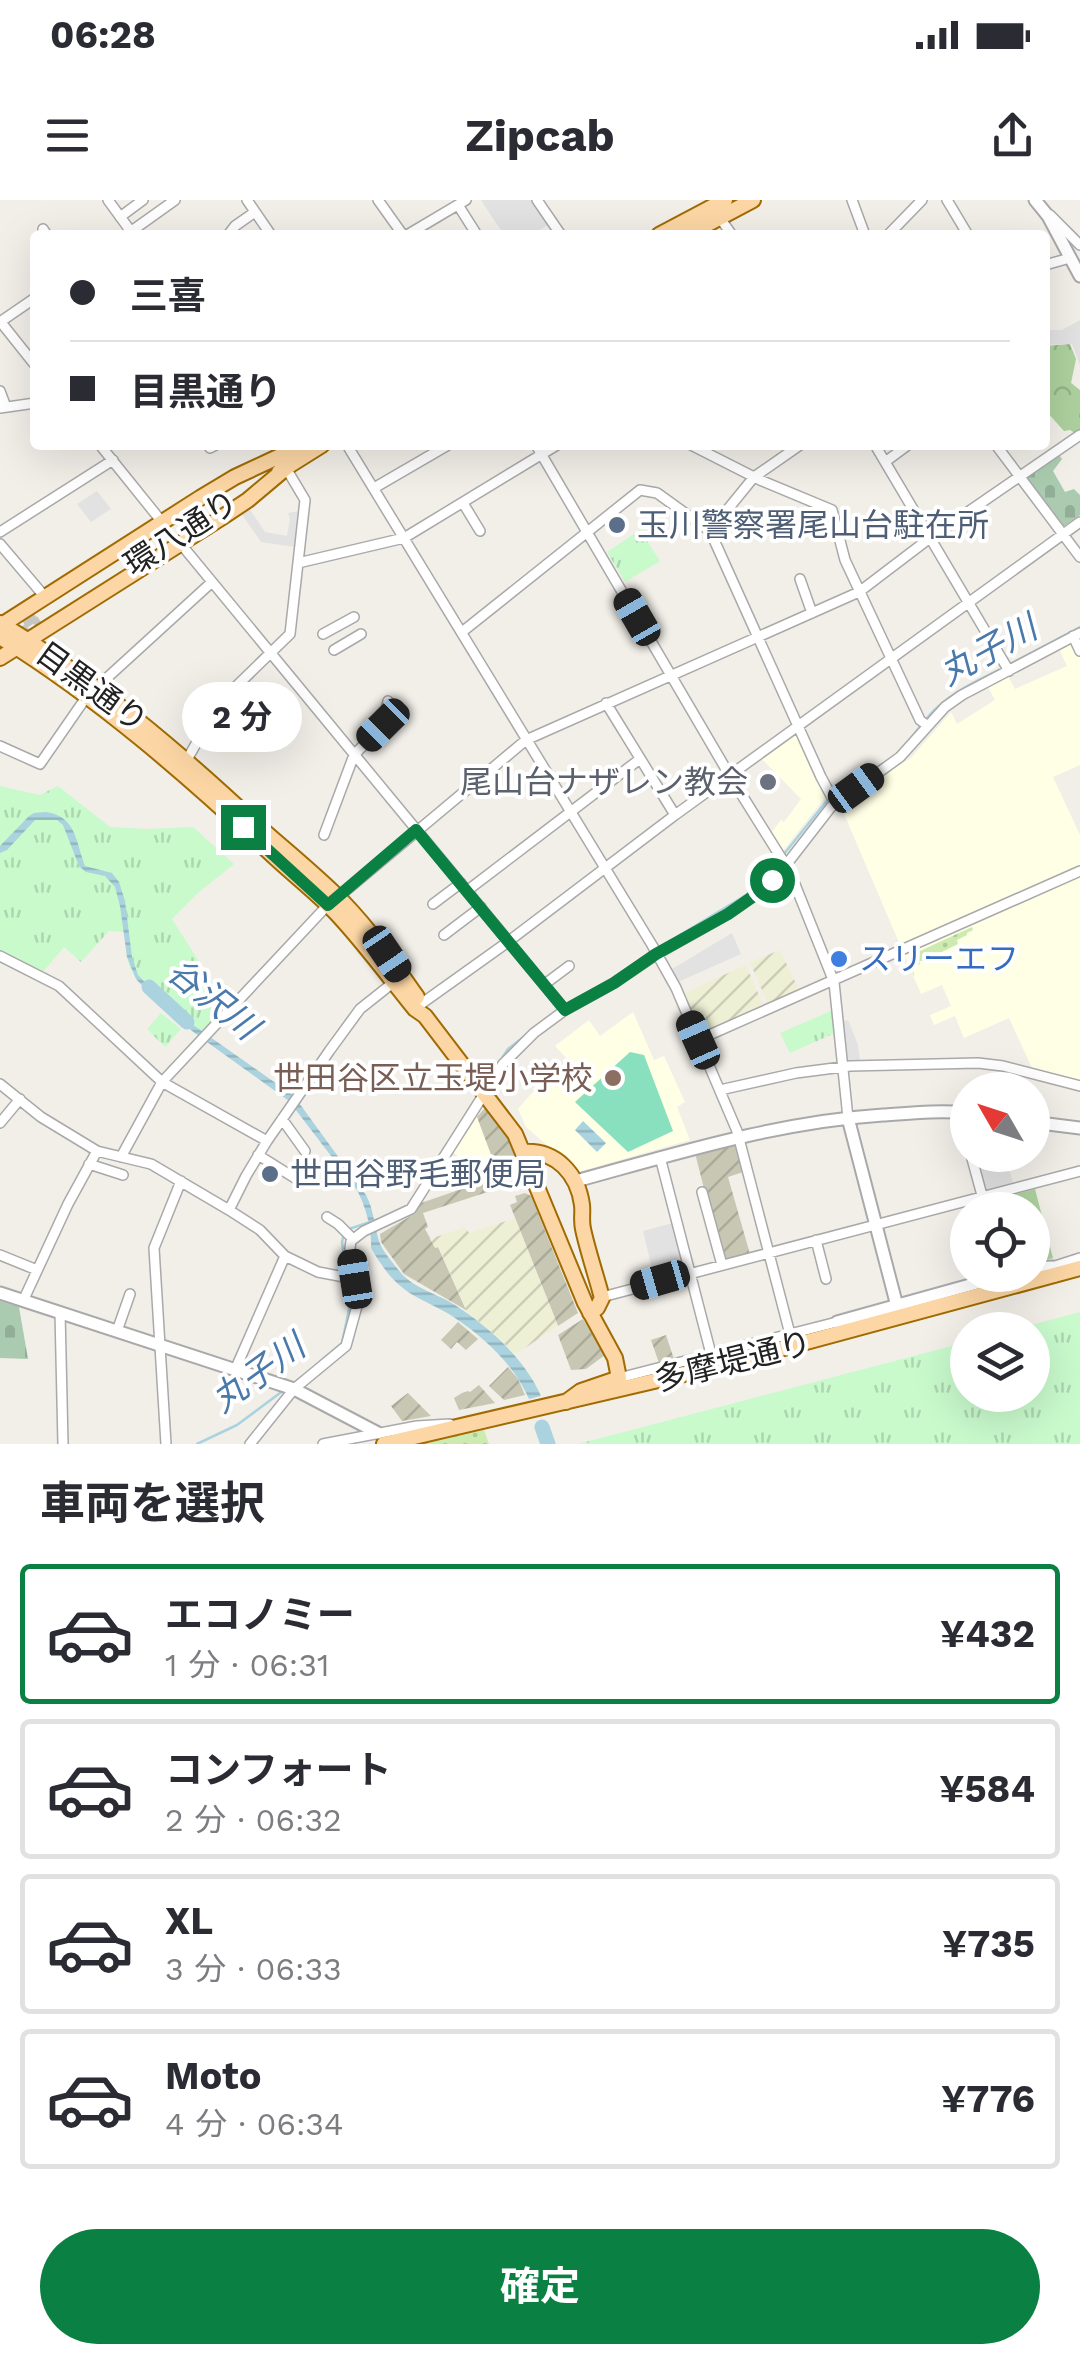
<!DOCTYPE html>
<html lang="ja">
<meta charset="utf-8">
<style>
:root{--surface:#fff;--page:#f7f7f7;--text:#2b2b33;--muted:#7c7c81;--line:#e1e1e2;--accent:#0b8043}
body{margin:0;font-family:"Work Sans","Noto Sans JP",sans-serif;background:var(--page);color:var(--text);height:100vh;display:flex;flex-direction:column;font-size:38px;white-space:nowrap}
*{box-sizing:border-box;margin:0}
p{font-size:32px;color:var(--muted)}
.icon{flex:none;width:55px;height:55px;fill:none;stroke:currentColor;stroke-width:2;stroke-linecap:round;stroke-linejoin:round}
.map{position:relative;height:1244px;overflow:hidden}
.drawer{display:flex;flex-direction:column;background:var(--surface);flex:1}
.drawer>*{flex:none}
.top-card{position:absolute;left:30px;top:30px;width:1020px;height:220px;border-radius:10px;box-shadow:0 10px 40px #0002;display:grid;align-content:center;height:220px;padding:0 40px;background:var(--surface)}
.needle{width:65px;rotate:309deg}
.fabs{position:absolute;left:950px;top:872px;display:grid;gap:20px}
.fabs a{display:grid;place-items:center;width:100px;height:100px;border-radius:50%;background:var(--surface);box-shadow:0 10px 40px #0002;font-size:50px}
.end{position:absolute;width:45px;height:45px;margin:-22px;border:12px solid #0b8043;background:#fff;box-shadow:0 0 0 5px #fff}
.from{border-radius:50%}
.bubble{position:absolute;height:70px;border-radius:35px;background:var(--surface);box-shadow:0 10px 40px #0002;font-size:32px;font-weight:700;line-height:70px;text-align:center}
.car{position:absolute;width:30px;height:60px;margin:-30px -15px;border-radius:12px;box-shadow:0 0 8px 2px #0007;background:linear-gradient(#222 24%,#8ab4d8 0 40%,#222 0 76%,#8ab4d8 0 86%,#222 0)}
.top-card b{display:flex;align-items:center;gap:35px;height:95px;font-size:38px}
.top-card b+b{border-top:2px solid var(--line)}
.top-card i{width:25px;height:25px;background:var(--text)}
ul{padding:0;list-style:none}
li{display:flex;align-items:center;gap:30px;height:140px;margin:0 20px 15px;padding:0 20px;border:5px solid var(--line);border-radius:10px}
li div{flex:1}
li b{display:block;font-size:38px}
li em{font-style:normal;font-weight:700}
li.selected{border-color:var(--accent)}
li>.icon{width:90px;height:90px;stroke-width:1.5}
h2{padding:0 40px;font-size:45px;line-height:120px}
.action{display:flex;gap:20px;margin-top:auto;padding:20px 40px}
.action a{flex:1;height:115px;border-radius:60px;background:var(--accent);color:#fff;font-size:40px;font-weight:700;line-height:115px;text-align:center}
.status{display:flex;justify-content:space-between;align-items:center;height:70px;padding:0 50px;background:var(--surface);direction:ltr}
.status svg{height:28px;fill:currentColor}
header{display:flex;justify-content:space-between;align-items:center;height:130px;padding:0 40px;background:var(--surface);font-size:45px;font-weight:700}
.map>svg:first-child{display:block}
</style>
<div class="status"><b>06:28</b><svg viewBox="0 0 49 12"><path d="M0 12V9h3v3zM5 12V6h3v6zM10 12V3h3v9zM15 12V0h3v12zM26 1h20v11H26zM47 4h2v5h-2z"/></svg></div>
<header><svg class="icon" aria-label="menu" viewBox="0 0 24 24"><path d="M4 6h16M4 12h16M4 18h16"/></svg>Zipcab<svg class="icon" aria-label="share" viewBox="0 0 24 24"><path d="M12 15V3M7 8l5-5 5 5M5 13v7h14v-7"/></svg></header>
<div class="map">
<svg width="1080" height="1244" viewBox="0 0 1080 1244">
<defs>
<pattern id="construction-furrows" width="10" height="10" patternUnits="userSpaceOnUse" patternTransform="scale(2.5)"><rect width="10" height="10" fill="#c7c7b4"/><path d="M-1 1l2-2M0 10L10 0M9 11l2-2" fill="none" stroke="#abab9a"/></pattern>
<pattern id="farmland-furrows" width="10" height="10" patternUnits="userSpaceOnUse" patternTransform="scale(2.5)"><rect width="10" height="10" fill="#eef0d5"/><path d="M-1 1l2-2M0 10L10 0M9 11l2-2" fill="none" stroke="#ccceb7"/></pattern>
<pattern id="grass-dots" width="8" height="8" patternUnits="userSpaceOnUse" patternTransform="scale(2.5)"><rect width="8" height="8" fill="#cdebb0"/><path d="M2 2h.1M6 6h.1" fill="none" stroke="#b0c997" stroke-width="1.8" stroke-linecap="round"/></pattern>
<pattern id="forest-crowns" width="20" height="18" patternUnits="userSpaceOnUse" patternTransform="scale(2.5)"><rect width="20" height="18" fill="#add19e"/><path d="M2 6a3 3 0 1 1 6 0M12 15a3 3 0 1 1 6 0" fill="none" stroke="#95b388"/></pattern>
<pattern id="cemetery-stones" width="16" height="16" patternUnits="userSpaceOnUse" patternTransform="scale(2.5)"><rect width="16" height="16" fill="#aacbaf"/><path d="M2 7V4a2 2 0 0 1 4 0v3zM10 15v-3a2 2 0 0 1 4 0v3z" fill="#92ae96"/></pattern>
<pattern id="park-tufts" width="24" height="20" patternUnits="userSpaceOnUse" patternTransform="scale(2.5)"><rect width="24" height="20" fill="#c8facc"/><path d="M3 7l-1-3M5 7V3M7 7l1-3M15 17l-1-3M17 17v-4M19 17l1-3" fill="none" stroke="#acd6af"/></pattern>
<pattern id="water-rules" width="6" height="5" patternUnits="userSpaceOnUse" patternTransform="scale(2.5)"><rect width="6" height="5" fill="#aad3df"/><path d="M0 2.5h6" fill="none" stroke="#92b5bf"/></pattern>
</defs>
<rect width="100%" height="100%" fill="#f2efe9"/>
<path fill="#ffffe5" d="M1071 442 1080 457V565L1053 577 1080 635V880L1032 868 1009 818 964 838 955 816 934 825 930 815 951 806 942 785 921 794 839 602 911 558 951 512 957 524 995 500 988 487 1008 476 1015 489 1067 466 1059 449Z
M795 530 827 595 782 652 771 633 781 620 784 622 801 599 761 558Z
M633 812 654 860 664 856 685 902 677 907 690 940 578 972 526 927 518 909 532 893 572 864 555 846 589 820 600 836Z
M477 917 500 976 487 981 453 952Z"/>
<path fill="url(#construction-furrows)" d="M484 909H487L508 938 525 980 423 1013 428 1027 425 1029 435 1047H438L466 1110 404 1074 381 1042 380 1034 414 1014 421 1003 499 976 477 917Z
M735 942 743 972 728 977 750 1054 722 1060 695 953Z
M525 993 531 996 578 1113 558 1126 510 1005 517 1002 515 996Z
M583 1119 605 1155 586 1169 571 1170 558 1135Z
M458 1122 478 1139 466 1150 457 1142 451 1149 441 1140Z
M666 1135 674 1159 659 1163 651 1140Z
M508 1167 518 1179 525 1195 504 1200 489 1186Z
M479 1185 495 1203 459 1210 454 1198 462 1193 468 1191 470 1192Z
M408 1193 431 1216 402 1221 391 1206Z"/>
<path fill="url(#farmland-furrows)" d="M780 750 799 790 768 804 750 762Z
M746 765 764 807 702 834 684 793Z
M515 1018 558 1126 516 1154 466 1110 439 1047 435 1048 430 1039 465 1027 469 1033Z"/>
<path fill="url(#grass-dots)" d="M972 727 973 730 967 733V735L957 740 958 744 924 761H919L920 764 913 768 914 776 908 761 911 755Z
M484 1230 489 1244H422Z"/>
<path fill="url(#forest-crowns)" d="M1070 144 1076 159 1071 183 1080 190V231L1076 234 1070 230 1064 231 1045 210V146Z
M1035 989 1053 1058 1033 1063 1032 1010H1012L1009 996Z"/>
<path fill="url(#cemetery-stones)" d="M1059 255 1062 259 1053 271 1065 292 1074 289 1080 295V315L1063 327 1025 279Z
M0 1101 19 1107 28 1159 0 1158Z"/>
<path fill="url(#park-tufts)" d="M640 330 660 361 625 382 607 352Z
M0 586 40 595 58 586 110 627 147 629 193 627 234 664 198 693 172 719 228 807 199 836C181 823 135 785 129 765 126 754 126 742 124 732L109 731 81 762 64 747 43 772 0 750Z
M833 810 835 833 790 853 780 833Z
M161 813 181 829 165 847 147 829Z
M1080 1112V1244H578L967 1142 968 1195H1032V1130H1012Z"/>
<path fill="#88e0be" d="M630 852 644 855 673 931 628 952 575 902Z"/>
<path fill="#e2e2e2" d="M481 0H531L549 24 532 35H504Z
M1080 120V165L1072 144 1045 145V130H1062Z
M97 291 111 309 91 322 77 304Z
M249 308 265 332 287 336 290 319 288 313 299 311 295 347 261 342 241 313Z
M732 733 741 754 678 782 672 769Z
M848 820 858 845 860 861 848 862 843 821Z
M976 955H1005L1013 983 985 991Z
M673 1023 685 1070 654 1077 643 1031Z"/>
<path fill="url(#water-rules)" d="M46 612C76 616 76 642 85 666L112 673 119 682 125 701 132 757 138 775 169 808 294 896 366 995C374 1010 374 1025 379 1041 382 1051 394 1064 401 1073 415 1089 438 1094 455 1105 489 1127 525 1159 541 1196L529 1199C515 1166 485 1138 455 1118 442 1109 427 1103 413 1095 394 1084 382 1067 371 1048 372 1030 366 1007 357 990L289 901 200 837 165 810 136 779 127 757 120 706 115 687 105 676 86 672 79 666 63 625 57 620H35L7 650 0 653V646L29 616 34 613Z
M583 921 606 943 597 952 575 930Z"/>
<g fill="none" stroke-linecap="round" stroke-linejoin="round">
<path stroke="#aad3df" stroke-width="2.5" d="M1010 464 1080 427
M927 518C947 494 976 481 1003 468
M911 538 922 524
M835 592 884 563
M784 654 829 598
M670 741 746 695 779 660
M486 882 508 849 545 820
M457 929 479 893
M349 1029 379 1019
M344 1034 342 1042 347 1076
M322 1160 342 1143 351 1099 349 1084
M295 1182 308 1172
M197 1244 237 1225 284 1190"/>
<path stroke="#aad3df" stroke-width="15" d="M149 787 187 822
M542 1227 548 1244"/>
<path stroke="#c8c6c1" stroke-width="14" stroke-dasharray="14 7" stroke-linecap="butt" d="M5 433 36 414
M0 449 41 422"/>
<defs>
<path id="minor" d="M108 0 132 33
M247 0 271 35
M378 0 403 35
M537 0 561 35
M852 0 865 35
M947 0 968 35
M458 5 477 35
M1050 15 1080 45
M120 17 143 0
M720 18 732 35
M43 29 47 35
M126 35 175 0
M228 35 235 26 255 12
M407 35 466 0
M888 35 922 0
M1045 65 1070 58
M0 121 35 165
M0 122 35 98
M0 191 6 207
M0 208 35 203
M100 245 162 322
M347 245 652 745 676 788 737 931 790 1134
M536 245 730 576 790 672 834 782 848 918
M691 245 760 280 832 310 845 360 920 520 928 526
M875 245 1009 471
M996 245 1080 357
M210 248 216 245
M885 262 908 245
M374 288 448 245
M463 303 480 331
M710 331 754 277 800 245
M0 332 113 260
M180 343 565 810
M0 344 45 397
M298 363 404 338 557 245
M800 379 812 413
M462 432 640 290 657 293 710 331 821 577 835 603
M323 434 354 417
M1073 436 1080 451
M334 450 361 434
M97 487 212 382
M606 503 675 615
M0 546 40 564 87 496
M184 565 219 503 290 434 305 300 286 268
M324 635 354 555 383 525 388 501
M468 690 640 559
M433 704 461 683
M444 735 481 707
M0 756 59 786 162 882 267 941
M545 784 569 766
M421 804 505 744 675 615 1080 322
M698 840 1080 671
M0 884 41 917 97 951 151 964 229 1010 260 1030 285 1056 318 1072 355 1079
M720 890 796 873 850 866 978 863 1003 866 1080 886
M963 912 961 921 968 942
M282 919 305 951
M0 923 20 899
M258 955 298 980
M971 955 986 1010
M121 957 162 882 324 709 526 540 859 392 930 338 1080 235
M660 957 711 1154
M89 964 123 975
M702 992 722 1065
M229 1010 246 976 267 941 330 850 360 809 394 782
M327 1017 338 1024 353 1039
M816 1040 826 1079
M0 1055 37 1070
M1052 1067 1080 1058
M602 1097 1080 971
M23 1101 68 1004 97 951
M60 1112 63 1244
M117 1131 130 1094
M235 1170 285 1056
M619 1178 837 1122
M166 1244 154 1048 181 981
M250 1244 294 1189 346 1146 357 1106 350 1048 351 1041 364 1031 411 1009 503 864 534 833 565 810 614 783 657 754 728 714 758 693 786 665 831 607 900 557 945 507 962 495 1080 433
M323 1244 417 1226 450 1224"/>
<path id="tertiary" d="M1035 0 1048 16 1080 76
M848 918 897 1106
M1032 922 1080 928
M576 981C678 953 777 922 883 915 911 913 940 910 968 913
M1032 1068 1052 1067 1055 1076
M0 1093 294 1189 378 1233
M837 1122 1006 1075"/>
<path id="primary" d="M659 35 725 0
M687 35 753 0
M276 259 297 245
M279 272 322 245
M0 423C94 480 177 550 257 625 285 650 315 674 342 701 371 731 394 764 417 797
M0 426 200 298 235 277 280 256
M0 437C98 498 186 574 269 652 291 673 316 692 337 714 365 744 389 777 415 809L425 816 515 934 585 1103 615 1158 619 1178 581 1191 566 1202
M0 458 221 318 248 300 286 268
M524 952C556 950 578 974 582 1005 583 1013 581 1020 583 1029 588 1052 596 1075 602 1098L597 1108 590 1113
M384 1244 714 1167 1080 1068"/>
</defs>
<use href="#minor" stroke="#a9a9a9" stroke-width="12"/>
<use href="#tertiary" stroke="#a9a9a9" stroke-width="15"/>
<use href="#primary" stroke="#a06b00" stroke-width="18"/>
<use href="#minor" stroke="#fff" stroke-width="9"/>
<use href="#tertiary" stroke="#fff" stroke-width="11"/>
<use href="#primary" stroke="#fcd6a4" stroke-width="14"/>
</g>
<g fill="none" stroke-linecap="round" stroke-linejoin="round">
<path stroke="#0b8043" stroke-width="12" d="M243 627 328 705 416 630 565 810 614 783 656 754 728 714 758 693 772 680"/>
</g>
<g fill="#5c6f8a" stroke="#fff" stroke-width="4">
<circle cx="617" cy="325" r="10"/>
<circle cx="270" cy="974" r="10"/>
</g>
<circle fill="#6b7280" stroke="#fff" stroke-width="4" cx="768" cy="582" r="10"/>
<circle fill="#3f7fe0" stroke="#fff" stroke-width="4" cx="839" cy="759" r="10"/>
<circle fill="#8d6e63" stroke="#fff" stroke-width="4" cx="613" cy="878" r="10"/>
<g text-anchor="middle" dominant-baseline="central" stroke-width="8" stroke-linejoin="round" paint-order="stroke">
<g font-size="32" fill="#4e5e75" stroke="#fff" text-anchor="start">
<text x="637" y="325">玉川警察署尾山台駐在所</text>
<text x="290" y="974">世田谷野毛郵便局</text>
</g>
<g font-size="32" fill="#222" stroke="#fff">
<text transform="translate(181 333) rotate(-33)">環八通り</text>
<text transform="translate(92 487) rotate(36)">目黒通り</text>
<text transform="translate(733 1161) rotate(-14)">多摩堤通り</text>
</g>
<g font-size="32" fill="#5b616d" stroke="#fff" text-anchor="end">
<text x="748" y="582">尾山台ナザレン教会</text>
</g>
<g font-size="32" fill="#366cbe" stroke="#fff" text-anchor="start">
<text x="859" y="759">スリーエフ</text>
</g>
<g font-size="32" fill="#785e54" stroke="#fff" text-anchor="end">
<text x="593" y="878">世田谷区立玉堤小学校</text>
</g>
<g font-size="35" font-style="italic" fill="#4a7aab" stroke="#fff">
<text transform="translate(988 450) rotate(-29)">丸子川</text>
<text transform="translate(213 799) rotate(39)">谷沢川</text>
<text transform="translate(258 1173) rotate(-36)">丸子川</text>
</g>
</g>
</svg>
<div class="fabs">
<a><svg class="needle" viewBox="-14 -14 28 28"><path d="M0-13l5 13h-10z" fill="#e53935"/><path d="M0 13l5-13h-10z" fill="#7c7c81"/></svg></a>
<a><svg class="icon" aria-label="locate" viewBox="0 0 24 24"><circle cx="12" cy="12" r="6"/><path d="M12 2v4M12 18v4M2 12h4M18 12h4"/></svg></a>
<a><svg class="icon" aria-label="layers" viewBox="0 0 24 24"><path d="M12 4l9 5-9 5-9-5zM3 14l9 5 9-5"/></svg></a>
</div>
<i class="end from" style="left:772px;top:680px"></i>
<i class="end" style="left:243px;top:627px"></i>
<div class="bubble" style="left:182px;top:482px;width:120px">2 分</div>
<i class="car" style="left:637px;top:417px;rotate:330deg"></i>
<i class="car" style="left:383px;top:525px;rotate:225deg"></i>
<i class="car" style="left:856px;top:588px;rotate:54deg"></i>
<i class="car" style="left:387px;top:754px;rotate:146deg"></i>
<i class="car" style="left:698px;top:840px;rotate:336deg"></i>
<i class="car" style="left:355px;top:1079px;rotate:351deg"></i>
<i class="car" style="left:660px;top:1080px;rotate:254deg"></i>
<div class="top-card">
<b><i class="from"></i>三喜</b>
<b><i></i>目黒通り</b>
</div>
</div>
<section class="drawer">
<h2>車両を選択</h2>
<ul>
<li class="selected"><svg class="icon" aria-label="car" viewBox="0 0 24 24"><path d="M5 17H2v-5l4-1 3-4h7l3 4 3 1v5h-3M9 17h6M6 11h13"/><circle cx="7" cy="17" r="2"/><circle cx="17" cy="17" r="2"/></svg><div><b>エコノミー</b><p>1 分 · 06:31</p></div><em>¥432</em></li>
<li><svg class="icon" aria-label="car" viewBox="0 0 24 24"><path d="M5 17H2v-5l4-1 3-4h7l3 4 3 1v5h-3M9 17h6M6 11h13"/><circle cx="7" cy="17" r="2"/><circle cx="17" cy="17" r="2"/></svg><div><b>コンフォート</b><p>2 分 · 06:32</p></div><em>¥584</em></li>
<li><svg class="icon" aria-label="car" viewBox="0 0 24 24"><path d="M5 17H2v-5l4-1 3-4h7l3 4 3 1v5h-3M9 17h6M6 11h13"/><circle cx="7" cy="17" r="2"/><circle cx="17" cy="17" r="2"/></svg><div><b>XL</b><p>3 分 · 06:33</p></div><em>¥735</em></li>
<li><svg class="icon" aria-label="car" viewBox="0 0 24 24"><path d="M5 17H2v-5l4-1 3-4h7l3 4 3 1v5h-3M9 17h6M6 11h13"/><circle cx="7" cy="17" r="2"/><circle cx="17" cy="17" r="2"/></svg><div><b>Moto</b><p>4 分 · 06:34</p></div><em>¥776</em></li>
</ul>
<div class="action"><a>確定</a></div>
</section>
